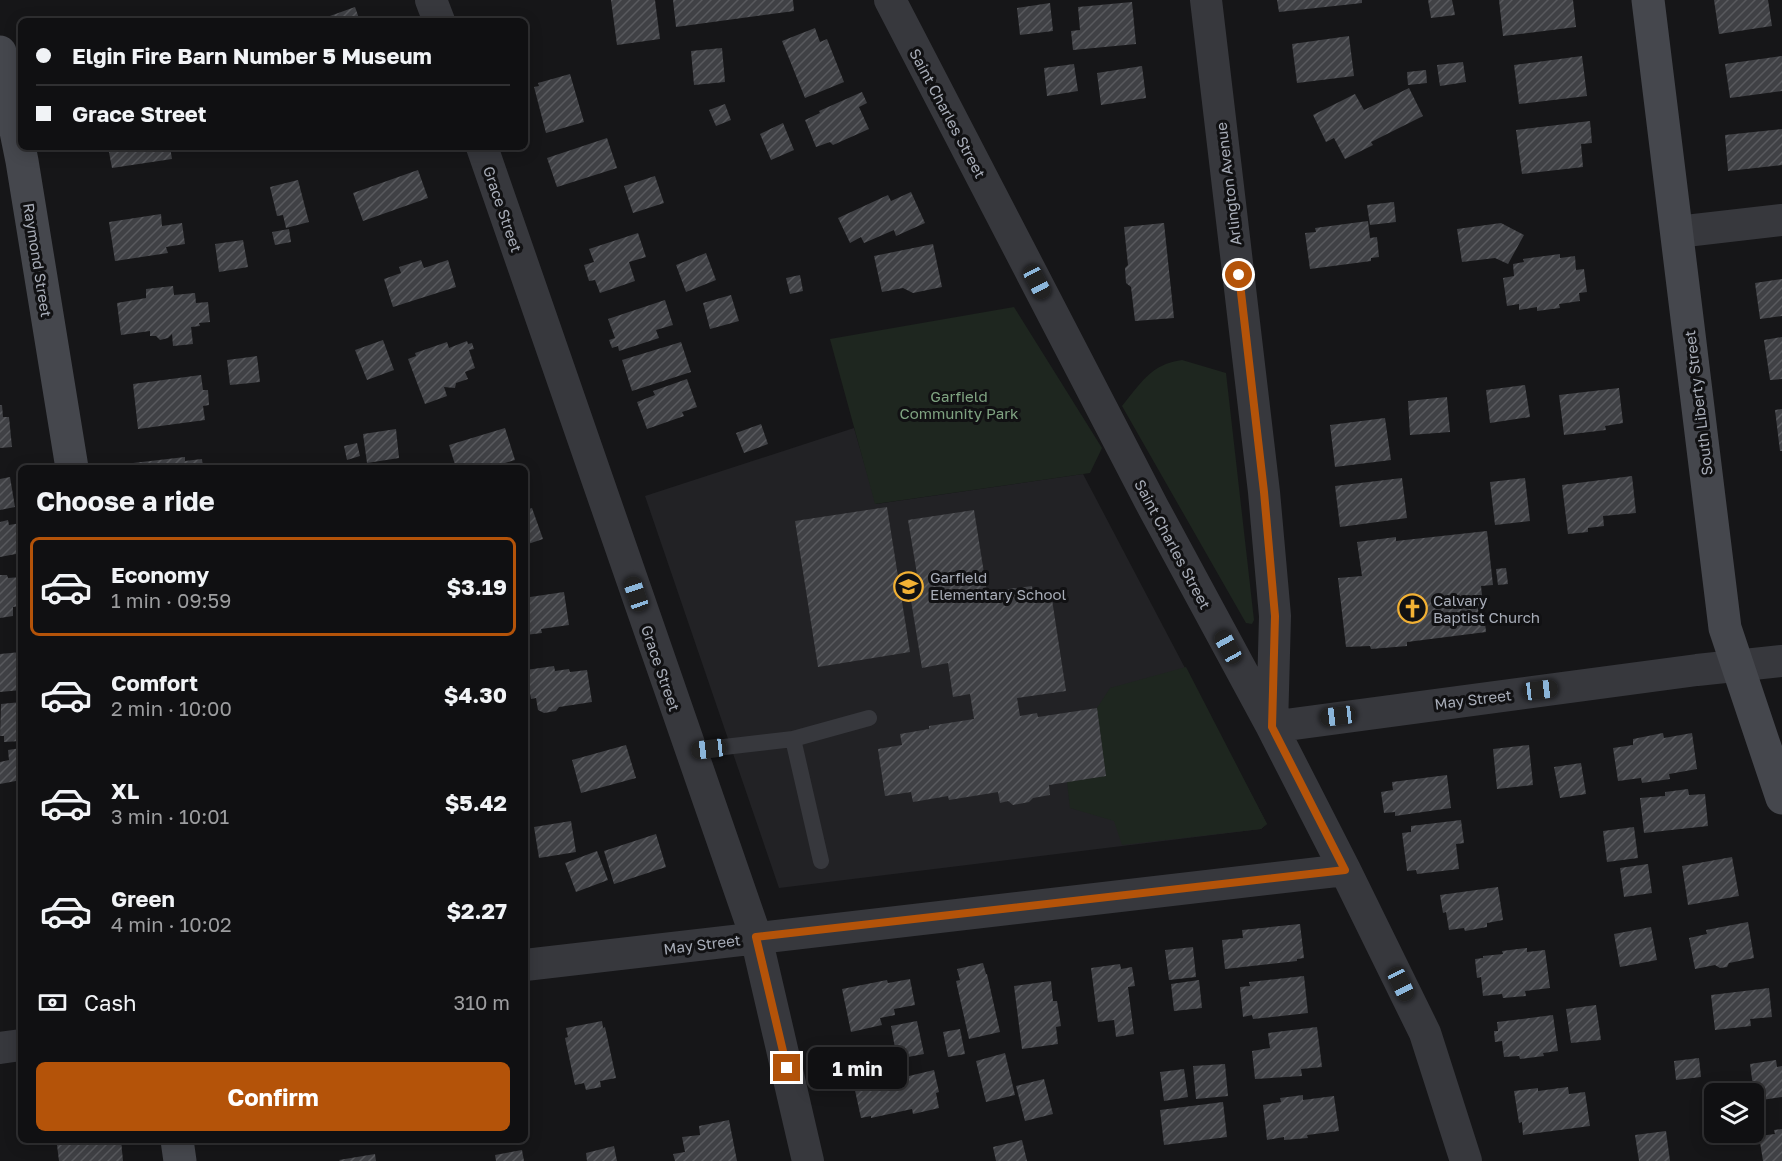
<!DOCTYPE html>
<meta charset="utf-8">
<style>
:root{--surface:#101012;--page:#19191b;--text:#f1f3f6;--muted:#9c9d9f;--line:#303032;--accent:#b45309}
body{margin:0;font-family:"Golos Text",sans-serif;background:var(--page);color:var(--text);height:100vh;display:flex;flex-direction:column;font-size:22px;white-space:nowrap}
*{box-sizing:border-box;margin:0}
p{font-size:20px;color:var(--muted)}
.icon{flex:none;width:33px;height:33px;fill:none;stroke:currentColor;stroke-width:2;stroke-linecap:round;stroke-linejoin:round}
.map{position:relative;flex:1;overflow:hidden}
.details{position:absolute;left:18px;top:465px;width:510px;height:678px;display:flex;flex-direction:column;background:var(--surface);border-radius:9px;box-shadow:0 3px 15px #0003,0 0 0 2px var(--line)}
.details>*{flex:none}
.hud{position:absolute;left:18px;top:18px;width:510px;height:132px;border-radius:9px;box-shadow:0 3px 15px #0003,0 0 0 2px var(--line);display:grid;align-content:center;height:132px;padding:0 18px;background:var(--surface)}
.buttons{position:absolute;left:1704px;top:1083px;display:grid;gap:12px}
.buttons a{display:grid;place-items:center;width:60px;height:60px;border-radius:9px;background:var(--surface);box-shadow:0 3px 15px #0003,0 0 0 2px var(--line);font-size:30px}
.end{position:absolute;width:27px;height:27px;margin:-14px;border:8px solid #b45309;background:#fff;box-shadow:0 0 0 3px #fff}
.from{border-radius:50%}
.bubble{position:absolute;height:42px;border-radius:9px;background:var(--surface);box-shadow:0 3px 15px #0003,0 0 0 2px var(--line);font-size:20px;font-weight:700;line-height:42px;text-align:center}
.car{position:absolute;width:18px;height:36px;margin:-18px -9px;border-radius:8px;box-shadow:0 0 4px 2px #0007;background:linear-gradient(#222 24%,#8ab4d8 0 40%,#222 0 76%,#8ab4d8 0 86%,#222 0)}
.hud b{display:flex;align-items:center;gap:21px;height:57px;font-size:22px}
.hud b+b{border-top:2px solid var(--line)}
.hud i{width:15px;height:15px;background:var(--text)}
ul{padding:0;list-style:none}
li{display:flex;align-items:center;gap:18px;height:99px;margin:0 12px 9px;padding:0 6px;border:3px solid transparent;border-radius:9px}
li div{flex:1}
li b{display:block;font-size:22px}
li em{font-style:normal;font-weight:700}
li.selected{border-color:var(--accent)}
li>.icon{width:54px;height:54px;stroke-width:1.5}
h2{padding:0 18px;font-size:27px;line-height:72px}
.pay{display:flex;align-items:center;gap:15px;height:66px;padding:0 18px;font-size:22px}
.pay p{margin-inline-start:auto}
.cta{display:flex;gap:12px;margin-top:auto;padding:12px 18px}
.cta a{flex:1;height:69px;border-radius:9px;background:var(--accent);color:#fff;font-size:24px;font-weight:700;line-height:69px;text-align:center}
.map>svg:first-child{display:block}
</style>
<div class="map">
<svg width="1782" height="1161" viewBox="0 0 1782 1161">
<defs>
<pattern id="building-hatch" width="6" height="6" patternUnits="userSpaceOnUse" patternTransform="scale(1.5)"><rect width="6" height="6" fill="#404145"/><path d="M-1 1l2-2M0 6l6-6M5 7l2-2" fill="none" stroke="#595a5e"/></pattern>
</defs>
<rect width="100%" height="100%" fill="#161618"/>
<path fill="#222225" d="M854 428 876 504 1083 474 1267 824 1261 829 779 888 645 496Z"/>
<path fill="#1e261f" d="M1014 307 1102 448 1090 473 875 504 830 339Z
M1182 360 1226 373 1254 620 1252 624 1246 623 1122 406C1141 383 1151 364 1182 360Z
M1186 667 1267 824 1261 829 1122 845 1114 821 1070 808 1067 782 1106 776 1097 708 1110 688Z"/>
<path fill="url(#building-hatch)" d="M611 0H655L660 39 617 45Z
M673 0H793L794 11 676 27Z
M1277 0H1362V3L1279 12Z
M1428 0H1452L1455 15 1431 18Z
M1499 0H1573L1576 27 1503 36Z
M1714 0H1768L1772 26 1719 34Z
M1132 2 1136 44 1073 50 1071 31 1080 30 1078 7Z
M1050 3 1053 31 1020 35 1017 8Z
M355 7 360 21H316Z
M815 28 820 42 827 39 844 82 805 98 782 41Z
M1349 36 1354 76 1297 83 1292 44Z
M722 48 725 82 694 85 691 51Z
M1582 56 1587 96 1519 104 1514 65Z
M1782 56V91L1730 98 1725 64Z
M1463 62 1466 82 1440 86 1437 65Z
M1074 64 1078 91 1047 96 1044 68Z
M1142 66 1146 98 1101 105 1097 73Z
M1426 70 1427 83 1408 85 1407 72Z
M570 74 584 122 546 133 534 87 539 86 538 83Z
M1409 88 1423 116 1371 142 1373 145 1345 159 1334 138 1326 142 1313 115 1355 94 1364 110Z
M862 92 867 103 859 107 869 129 833 145 830 142 816 147 805 120 820 113 819 111Z
M725 104 731 120 716 126 709 110Z
M1590 121 1592 143 1581 144 1583 167 1522 174 1516 130Z
M783 123 794 150 771 160 760 134Z
M1782 129V165L1728 171 1725 135Z
M607 138 617 168 557 187 547 158Z
M108 147H170L172 159 112 168Z
M418 170 428 198 363 221 353 193Z
M655 176 664 203 633 213 624 186Z
M298 180 309 222 286 228 283 215 277 216 270 187Z
M911 192 925 223 896 236 894 230 864 243 861 237 850 243 838 218 888 195 891 201Z
M1394 202 1396 222 1370 225 1367 205Z
M161 214 162 226 182 223 185 244 166 247 168 253 115 261 109 222Z
M1368 221 1370 238 1377 237 1379 257 1371 258V261L1310 269 1305 233 1316 232 1315 228Z
M1164 223 1174 318 1135 321 1131 287 1126 283 1125 268 1128 265 1124 227Z
M1501 223 1524 235 1508 264 1495 258 1462 262 1457 229Z
M289 229 291 242 275 245 272 232Z
M638 233 646 257 629 262 635 281 600 293 595 280 589 281 584 265 594 262 589 249Z
M243 240 248 267 219 272 215 244Z
M933 244 942 287 913 293 903 288 882 292 874 256Z
M706 253 716 280 686 292 676 265Z
M1560 254V258L1575 256 1576 270 1584 269 1587 292 1579 293 1580 301 1559 304 1560 308 1537 311V307L1519 310V304L1507 306 1503 278 1514 276 1513 264 1524 262 1523 259Z
M421 260 424 268 448 260 456 287 393 307 384 279 401 273 399 267Z
M800 275 803 291 790 294 786 278Z
M1782 279V316L1760 319 1755 283Z
M173 286 174 295 195 293 196 303 208 302 210 322 199 323 200 326 191 327 193 344 173 346 172 334 168 338 160 340 156 336H150V331L121 335 117 303 146 298V289Z
M731 295 739 321 710 329 703 303Z
M665 300 673 325 656 330 659 338 619 351 618 346 612 348 609 340 615 338 608 319Z
M1782 337V379L1770 380 1764 340Z
M383 340 394 370 367 380 355 350Z
M467 341 468 344 472 343 474 349 469 350 475 368 465 372 468 379 456 383 455 388 444 387 447 396 425 404 408 359 416 356 415 353 447 342 449 348Z
M681 342 691 372 632 391 622 360Z
M257 356 260 382 230 385 227 360Z
M201 375 203 390H208L209 405 203 406 205 420 138 429 133 384Z
M687 379 697 407 682 412 684 416 647 429 637 402 655 395 653 391Z
M1525 385 1530 417 1490 423 1486 390Z
M1619 388 1623 423 1605 426 1606 430 1564 435 1559 395Z
M1447 397 1450 432 1410 435 1408 401Z
M0 405H2L3 417H9L12 447 0 448Z
M1782 409V451H1780L1775 410Z
M1385 418 1391 460 1335 467 1330 425Z
M761 424 768 444 744 453 736 433Z
M505 428 515 460 488 468H456L449 445Z
M396 429 399 458 367 463 363 434Z
M357 443 360 456 347 460 344 446Z
M185 457V461L202 459 203 468H133V463Z
M1632 476 1636 513 1603 516 1604 526 1588 528V532L1568 534 1562 485Z
M10 477 15 507 0 510V479Z
M1402 478 1407 518 1340 527 1335 486Z
M1525 478 1530 521 1495 525 1490 482Z
M887 507 910 652 818 667 795 521Z
M532 508 543 539 525 545V510Z
M974 510 987 592 1032 586 1033 596 1051 593 1066 691 1017 698 1020 716 1037 713 1038 717 1097 708 1106 776 1049 785 1050 795 1033 798 1029 802 1013 805 1008 801 1000 803 998 792 949 800 948 796 913 802 911 792 885 796 878 749 902 745 900 734 929 729V726L974 719 970 694 953 697 948 663 922 668 909 588 919 586 908 520Z
M8 520 9 525 21 523V553L0 557V522Z
M1487 531 1493 585 1481 586 1486 632 1407 642V646L1371 649 1370 646 1346 647 1338 578 1362 576 1357 542 1396 537V541Z
M1506 568 1508 584 1498 585 1496 569Z
M0 575H7L8 578 21 577V606L13 607V616L0 618Z
M529 592 530 597 564 592 569 625 541 629 542 633 525 635V593Z
M21 652V690L0 692V654Z
M554 666 555 671 569 669 570 672 587 670 592 702 559 707 556 711 544 713 538 710 536 698 531 699 526 670Z
M21 702V741L4 742V736H0L1 704Z
M1663 733 1664 738 1692 733 1697 769 1669 774 1670 779 1642 783 1641 778 1618 781 1613 748 1633 745V739Z
M626 745 636 778 581 793 572 760Z
M1529 745 1533 785 1497 789 1493 749Z
M21 748V780L0 784V762L9 760 8 750Z
M1581 763 1586 794 1560 798 1554 767Z
M1447 775 1451 808 1395 816V812L1384 813 1381 792 1393 790 1392 782Z
M1688 789 1689 795 1705 794 1708 826 1644 833 1640 798 1665 796V792Z
M1461 820 1464 843 1456 844 1459 869 1417 874 1416 870 1407 871 1402 833 1411 832V826Z
M571 821 576 852 539 858 534 827Z
M1634 827 1638 858 1607 862 1603 831Z
M656 834 666 867 614 884 604 851Z
M597 851 608 880 576 892 565 863Z
M1732 857 1739 896 1688 905 1682 866Z
M1648 864 1652 893 1624 897 1620 868Z
M1498 887 1503 920 1487 923V927L1465 931 1464 928 1449 930 1446 912 1443 913 1440 895Z
M1748 922 1754 958 1729 963 1727 967 1720 968 1715 965 1695 969 1689 938 1707 934 1706 930Z
M1300 924 1304 958 1297 959V961L1225 969 1222 940 1243 938 1242 930Z
M1651 927 1657 960 1620 967 1614 934Z
M1193 947 1196 977 1169 980 1165 950Z
M1527 948V952L1545 950 1550 988 1525 991 1526 996 1503 998 1502 994 1483 996 1481 977 1477 978 1475 959 1483 958V956L1503 954 1502 951Z
M983 963 986 974H987L1000 1032 969 1039 956 981 960 980 957 969Z
M1120 964 1121 969 1132 967 1135 986 1128 987 1134 1034 1116 1037 1114 1020 1098 1022 1091 968Z
M1304 976 1308 1013 1253 1019 1252 1015 1243 1017 1240 987 1250 986 1249 982Z
M910 979 915 1005 894 1009 895 1015 880 1018 882 1025 851 1032 842 989 887 980 888 983Z
M1199 980 1202 1008 1174 1011 1171 984Z
M1051 981 1053 1001H1057L1061 1026 1056 1027 1058 1044 1022 1049 1014 986Z
M1769 988 1772 1017 1750 1019 1751 1026 1715 1030 1711 995Z
M1596 1005 1601 1040 1571 1043 1566 1009Z
M1553 1015 1558 1051 1543 1053 1544 1056 1520 1059 1519 1056 1504 1057 1502 1041 1495 1042 1494 1031H1498L1497 1022Z
M602 1021 603 1028 605 1027 616 1078 600 1081 601 1087 586 1090 584 1083 575 1085 565 1038 568 1037 566 1028Z
M917 1021 924 1054 897 1059 891 1026Z
M1317 1027 1322 1067 1301 1069 1302 1076 1255 1079 1252 1051 1270 1048 1268 1033Z
M960 1029 965 1054 948 1057 943 1032Z
M1005 1053 1015 1095 986 1102 976 1061Z
M1699 1058 1701 1077 1676 1080 1674 1061Z
M1776 1060 1777 1067 1782 1066V1097L1755 1101 1750 1064Z
M1225 1064 1228 1096 1196 1099 1193 1066Z
M1184 1069 1188 1097 1164 1101 1160 1072Z
M934 1070 939 1092 936 1093 939 1108 913 1114 912 1109 871 1118V1116L861 1118 854 1086 863 1084V1082L908 1072 909 1076Z
M1044 1079 1053 1114 1025 1121 1016 1086Z
M1568 1087 1569 1094 1585 1092 1590 1126 1523 1135 1522 1122 1519 1123 1514 1091 1538 1088V1091Z
M1303 1095V1100L1334 1096 1339 1131 1307 1135 1308 1138 1284 1140V1137L1267 1140 1263 1105 1281 1102 1280 1098Z
M1223 1102 1227 1137 1164 1145 1160 1110Z
M729 1120 737 1161H675L673 1154 685 1152 682 1137 700 1135 699 1126Z
M1782 1129V1161H1763L1759 1136 1775 1134 1774 1130Z
M1666 1131 1670 1161H1639L1635 1135Z
M31 1140H64V1141L31 1145Z
M80 1140H121L123 1161H59L57 1145 80 1142Z
M1022 1140 1027 1161H996L993 1147Z
M614 1146 617 1161H587L586 1153Z
M522 1150 524 1161H496L495 1155Z
M375 1154 376 1161H340L339 1160Z"/>
<g fill="none" stroke-linecap="round" stroke-linejoin="round">
<path stroke="#37383d" stroke-width="16" d="M793 739 821 861
M690 751 793 739 869 718"/>
<path stroke="#37383d" stroke-width="32" d="M431 0 439 21
M890 0 1153 507 1272 727 1345 870 1425 1033 1466 1161
M1206 0 1264 492 1275 616 1272 727 1697 670 1782 661
M482 147 756 937 808 1161
M1677 232 1782 220
M525 965 1345 870
M0 1048 21 1045"/>
<path stroke="#45474d" stroke-width="33" d="M1648 0 1725 628 1782 798
M0 52 22 161 72 468
M177 1140 180 1161"/>
</g>
<g fill="none" stroke-linecap="round" stroke-linejoin="round">
<path stroke="#b45309" stroke-width="8" d="M787 1068 756 937 1345 870 1272 727 1275 616 1264 492 1239 275"/>
</g>
<defs>
<symbol id="school-ring" viewBox="-11 -11 22 22"><circle r="9.5" fill="#111113" stroke="#f2b134" stroke-width="1.5"/><path d="M0-5L7-2L0 1L-7-2ZM-4 1L0 2.5L4 1V4Q0 6-4 4Z" fill="#f2b134"/></symbol>
<symbol id="church-ring" viewBox="-11 -11 22 22"><circle r="9.5" fill="#111113" stroke="#f2b134" stroke-width="1.5"/><path d="M-1.2-6h2.4v3.5h3.3v2.4h-3.3V6h-2.4V-.1h-3.3v-2.4h3.3Z" fill="#f2b134"/></symbol>
</defs>
<g fill-rule="evenodd">
<use href="#school-ring" x="892" y="570" width="33" height="33"/>
<use href="#church-ring" x="1396" y="592" width="33" height="33"/>
</g>
<g text-anchor="middle" dominant-baseline="central" stroke-width="6" stroke-linejoin="round" paint-order="stroke">
<g font-size="15" fill="#a8adb8" stroke="#111113">
<text transform="translate(948 113) rotate(62)">Saint Charles Street</text>
<text transform="translate(1228 184) rotate(-97)">Arlington Avenue</text>
<text transform="translate(503 209) rotate(71)">Grace Street</text>
<text transform="translate(38 260) rotate(81)">Raymond Street</text>
<text transform="translate(1698 403) rotate(-97)">South Liberty Street</text>
<text transform="translate(1173 544) rotate(62)">Saint Charles Street</text>
<text transform="translate(661 668) rotate(71)">Grace Street</text>
<text transform="translate(1473 699) rotate(-7)">May Street</text>
<text transform="translate(702 944) rotate(-7)">May Street</text>
</g>
<g font-size="15" fill="#7fa381" stroke="#111113">
<text x="959" y="396">Garfield<tspan x="959" dy="17">Community Park</tspan></text>
</g>
<g font-size="15" fill="#a8adb8" stroke="#111113" text-anchor="start">
<text x="930" y="577">Garfield<tspan x="930" dy="17">Elementary School</tspan></text>
<text x="1433" y="600">Calvary<tspan x="1433" dy="17">Baptist Church</tspan></text>
</g>
</g>
</svg>
<div class="buttons">
<a><svg class="icon" aria-label="layers" viewBox="0 0 24 24"><path d="M12 4l9 5-9 5-9-5zM3 14l9 5 9-5"/></svg></a>
</div>
<i class="end from" style="left:1239px;top:275px"></i>
<i class="end" style="left:787px;top:1068px"></i>
<div class="bubble" style="left:808px;top:1047px;width:99px">1 min</div>
<i class="car" style="left:1037px;top:282px;rotate:152deg"></i>
<i class="car" style="left:636px;top:594px;rotate:341deg"></i>
<i class="car" style="left:1228px;top:647px;rotate:331deg"></i>
<i class="car" style="left:1540px;top:690px;rotate:83deg"></i>
<i class="car" style="left:1338px;top:716px;rotate:263deg"></i>
<i class="car" style="left:709px;top:749px;rotate:263deg"></i>
<i class="car" style="left:1401px;top:984px;rotate:154deg"></i>
<div class="hud">
<b><i class="from"></i>Elgin Fire Barn Number 5 Museum</b>
<b><i></i>Grace Street</b>
</div>
<section class="details">
<h2>Choose a ride</h2>
<ul>
<li class="selected"><svg class="icon" aria-label="car" viewBox="0 0 24 24"><path d="M5 17H2v-5l4-1 3-4h7l3 4 3 1v5h-3M9 17h6M6 11h13"/><circle cx="7" cy="17" r="2"/><circle cx="17" cy="17" r="2"/></svg><div><b>Economy</b><p>1 min · 09:59</p></div><em>$3.19</em></li>
<li><svg class="icon" aria-label="car" viewBox="0 0 24 24"><path d="M5 17H2v-5l4-1 3-4h7l3 4 3 1v5h-3M9 17h6M6 11h13"/><circle cx="7" cy="17" r="2"/><circle cx="17" cy="17" r="2"/></svg><div><b>Comfort</b><p>2 min · 10:00</p></div><em>$4.30</em></li>
<li><svg class="icon" aria-label="car" viewBox="0 0 24 24"><path d="M5 17H2v-5l4-1 3-4h7l3 4 3 1v5h-3M9 17h6M6 11h13"/><circle cx="7" cy="17" r="2"/><circle cx="17" cy="17" r="2"/></svg><div><b>XL</b><p>3 min · 10:01</p></div><em>$5.42</em></li>
<li><svg class="icon" aria-label="car" viewBox="0 0 24 24"><path d="M5 17H2v-5l4-1 3-4h7l3 4 3 1v5h-3M9 17h6M6 11h13"/><circle cx="7" cy="17" r="2"/><circle cx="17" cy="17" r="2"/></svg><div><b>Green</b><p>4 min · 10:02</p></div><em>$2.27</em></li>
</ul>
<div class="pay"><svg class="icon" aria-label="cash" viewBox="0 0 24 24"><path d="M3 7h18v10H3z"/><circle cx="12" cy="12" r="2"/></svg>Cash<p>310 m</p></div>
<div class="cta"><a>Confirm</a></div>
</section>
</div>
